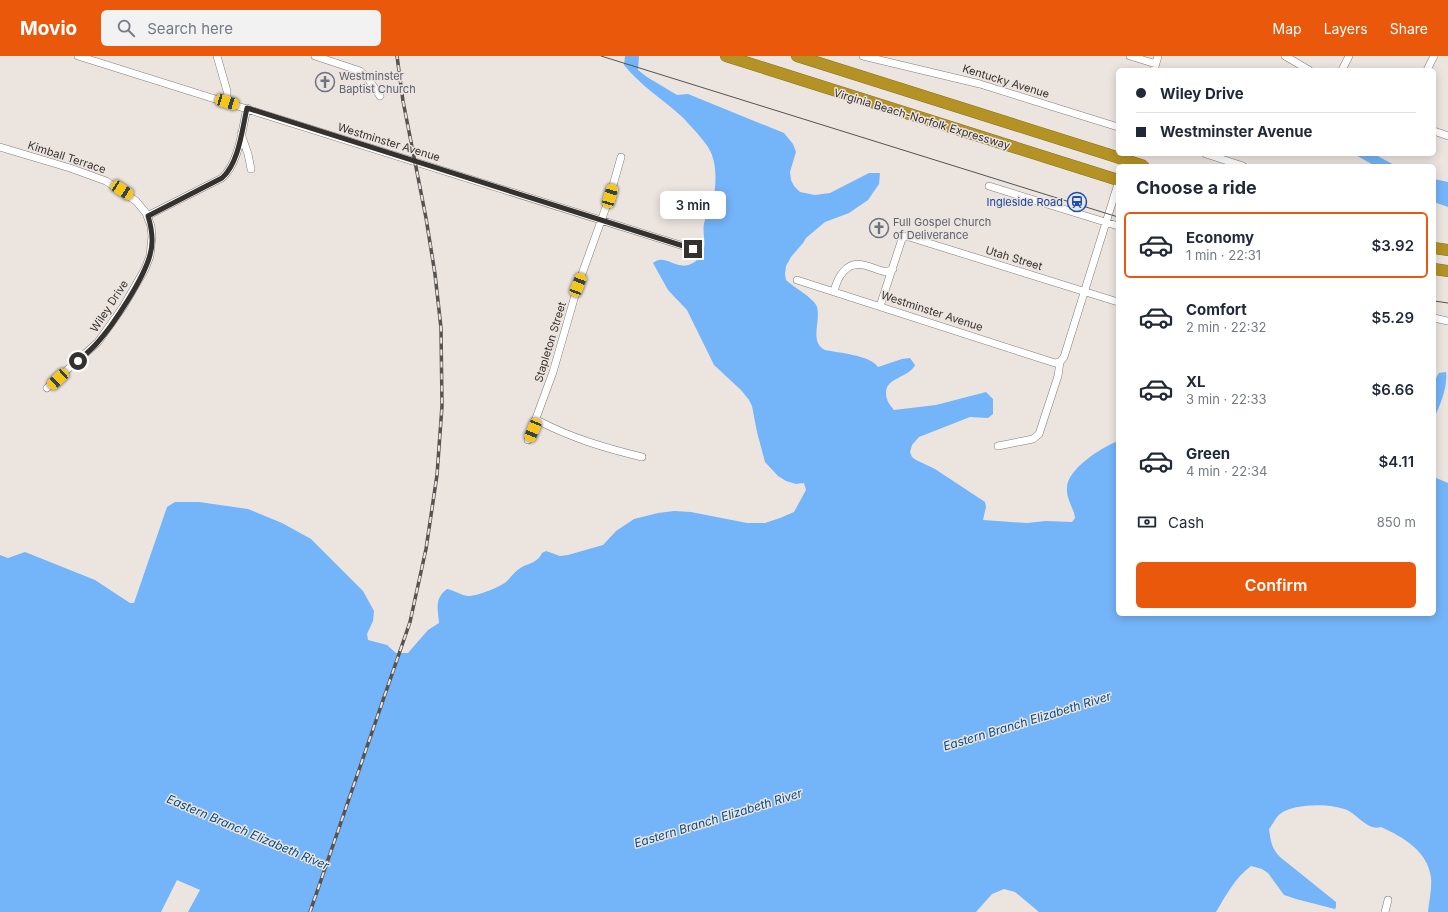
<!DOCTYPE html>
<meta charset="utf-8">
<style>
:root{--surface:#fff;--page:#f2f2f3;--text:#1f2937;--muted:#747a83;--line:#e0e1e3;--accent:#ea580c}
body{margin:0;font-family:Inter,sans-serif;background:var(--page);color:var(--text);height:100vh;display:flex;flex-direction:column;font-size:15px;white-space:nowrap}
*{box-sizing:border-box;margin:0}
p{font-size:13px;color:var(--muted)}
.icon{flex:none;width:22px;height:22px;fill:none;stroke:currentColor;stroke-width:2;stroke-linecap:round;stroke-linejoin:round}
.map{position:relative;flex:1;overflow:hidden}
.panel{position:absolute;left:1116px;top:108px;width:320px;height:452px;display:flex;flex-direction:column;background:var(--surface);border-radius:6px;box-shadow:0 2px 10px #0003}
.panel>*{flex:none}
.banner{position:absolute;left:1116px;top:12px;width:320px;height:88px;border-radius:6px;box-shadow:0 2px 10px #0003;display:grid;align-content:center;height:88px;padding:0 20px;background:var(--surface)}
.end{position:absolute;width:18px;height:18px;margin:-9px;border:5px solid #34312f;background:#fff;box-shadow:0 0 0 2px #fff}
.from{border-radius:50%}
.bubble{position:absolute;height:28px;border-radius:6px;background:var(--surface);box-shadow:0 2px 10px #0003;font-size:13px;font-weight:600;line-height:28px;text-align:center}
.car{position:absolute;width:12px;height:24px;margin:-12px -6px;border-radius:5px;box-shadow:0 0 3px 1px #0007;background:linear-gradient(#f5c518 24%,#345 0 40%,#f5c518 0 76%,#345 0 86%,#f5c518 0)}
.banner b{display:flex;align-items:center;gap:14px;height:38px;font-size:15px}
.banner b+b{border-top:1px solid var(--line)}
.banner i{width:10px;height:10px;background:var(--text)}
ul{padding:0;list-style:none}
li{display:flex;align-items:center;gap:12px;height:66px;margin:0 8px 6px;padding:0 12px;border:2px solid transparent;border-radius:6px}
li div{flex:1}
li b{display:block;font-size:15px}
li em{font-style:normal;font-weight:600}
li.current{border-color:var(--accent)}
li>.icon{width:36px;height:36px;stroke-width:1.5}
h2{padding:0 20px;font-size:18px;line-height:48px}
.pay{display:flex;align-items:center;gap:10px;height:44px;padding:0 20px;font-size:15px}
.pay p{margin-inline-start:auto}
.button{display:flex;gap:8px;margin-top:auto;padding:8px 20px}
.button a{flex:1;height:46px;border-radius:6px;background:var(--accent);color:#fff;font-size:16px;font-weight:600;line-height:46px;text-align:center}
header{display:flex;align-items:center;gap:24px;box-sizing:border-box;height:56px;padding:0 20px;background:var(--accent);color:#fff}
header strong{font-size:19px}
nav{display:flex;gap:22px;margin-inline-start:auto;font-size:14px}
.search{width:280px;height:36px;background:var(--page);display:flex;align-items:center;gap:10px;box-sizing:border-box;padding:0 14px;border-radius:6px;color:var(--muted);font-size:15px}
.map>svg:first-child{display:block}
</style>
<header>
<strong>Movio</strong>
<div class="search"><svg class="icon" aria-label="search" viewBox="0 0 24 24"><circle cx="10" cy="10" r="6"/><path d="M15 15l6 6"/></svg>Search here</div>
<nav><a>Map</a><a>Layers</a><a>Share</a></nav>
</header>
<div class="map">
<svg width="1448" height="856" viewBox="0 0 1448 856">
<rect width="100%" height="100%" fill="#ece4df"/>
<path fill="#74b4f8" d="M625 0H639L638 14 647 21 677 39 688 38 784 77 793 88 796 96 790 116 791 124 794 130 800 136 815 139 830 137 869 117H880L879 128 868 144 849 157 825 166 806 182 803 187 791 201 786 210 785 218 786 224C793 231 814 242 817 251 821 265 809 286 825 294 839 297 870 299 878 311L902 303 910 302 915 309C909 322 886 321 886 337 886 344 889 348 894 354L936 349 986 336 993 343V358L988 362 970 361 919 381 912 389 910 396 912 401 916 404 935 413 985 446 986 451 983 464 1027 467 1046 465 1072 466 1075 462C1074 452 1066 443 1067 432 1067 413 1102 391 1118 385V558H1434V421L1448 427V856H1428C1429 845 1432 833 1431 822 1428 795 1403 781 1381 771 1369 775 1358 760 1349 755 1332 747 1295 747 1280 758 1276 761 1273 768 1269 773 1271 786 1271 791 1280 801L1336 846V851L1335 853 1296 843 1284 839 1268 817 1262 813 1251 810C1235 822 1226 839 1216 856H1039L1015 836 1004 833 992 838 976 856H188L200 834 177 824 161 856H0V499L8 502 25 496 95 524 130 547H134L167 451 175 446H199L248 453 282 467 311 483 363 535 374 555 373 565 367 578 368 584 387 589 396 597H408L428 574 439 567C438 553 434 543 447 533 454 534 460 539 468 540 477 540 498 532 506 526 511 521 515 515 522 511 530 507 538 506 542 497L546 495 560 500 568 499 603 489 616 475 634 463 658 457 674 455 691 456 747 467H765L780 462 794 456 806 434 804 427 796 428 786 425 778 420 765 406 757 376 752 350 749 344 741 334 714 309 687 254 668 234 653 207C667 195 680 222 699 202 710 190 700 177 705 164 707 158 711 151 713 144 716 131 717 113 712 99 709 91 703 84 697 77 691 71 686 64 680 59 661 42 640 29 624 9Z
M1354 98H1374L1396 110H1375Z
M1434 123 1448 126V151L1434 146Z
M1446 316C1448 330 1440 350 1434 362V325L1439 317Z"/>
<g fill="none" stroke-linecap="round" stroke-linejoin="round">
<defs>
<path id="minor" d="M78 0 693 193
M217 0 227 35V46
M315 0 360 15 367 21 380 40
M863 0 980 28 1118 71
M1130 0 1156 8
M1285 0 1309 14
M1154 14 1158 0
M1342 14 1349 0
M1427 14 1434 0
M1434 75 1448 80
M241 78 248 98 251 113
M0 91 70 112 106 125 136 145 146 157 151 170 152 180 150 200 145 213 123 251 98 286 47 332
M1206 98 1243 110
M1124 110 1128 98
M989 130 1118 170
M147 160 222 122C239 107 242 74 247 52
M797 224 1055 307 1060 306
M834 236C837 222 846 205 863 209 871 210 878 215 887 216L893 213
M880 250 902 183 906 180 1118 246
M1434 262 1448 265
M537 364C571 382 605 392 642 401
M528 384 553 316 578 229 610 140 621 101
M998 390 1033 383 1039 378 1058 320 1060 306 1064 301 1118 128
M1385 856 1388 844"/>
<path id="highway" d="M726 0 1118 124
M797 0 1107 98
M1434 192 1448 194
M1434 213 1448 215"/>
</defs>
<use href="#minor" stroke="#827b77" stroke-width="8"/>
<use href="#highway" stroke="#877027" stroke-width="12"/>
<use href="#minor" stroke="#fff" stroke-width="7"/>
<use href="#highway" stroke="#b49223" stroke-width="11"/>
<path stroke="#565250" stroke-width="1" d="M601 0 1118 161
M1434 245 1448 247"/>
<defs>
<path id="rail" d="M310 856 410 566 426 493 437 419 442 350 441 272 435 218 426 162 403 45 397 0"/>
</defs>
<use href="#rail" stroke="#565250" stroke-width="3.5"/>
<use href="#rail" stroke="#ece4df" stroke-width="2" stroke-dasharray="6" stroke-linecap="butt"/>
<defs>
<path id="highway-bridge" d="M1107 98 1144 110"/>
</defs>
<use href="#highway-bridge" stroke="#877027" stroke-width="12" stroke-linecap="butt"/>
<use href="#highway-bridge" stroke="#b49223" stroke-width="11"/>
</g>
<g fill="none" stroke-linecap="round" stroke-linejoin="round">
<path stroke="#34312f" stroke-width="5" d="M78 305C85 299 92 293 98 286 114 268 144 222 150 199 154 186 152 173 148 160L222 122C239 107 242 74 247 52L693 193"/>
</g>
<defs>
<symbol id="church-ring" viewBox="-11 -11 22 22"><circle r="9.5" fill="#ece4df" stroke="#6b7280" stroke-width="1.5"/><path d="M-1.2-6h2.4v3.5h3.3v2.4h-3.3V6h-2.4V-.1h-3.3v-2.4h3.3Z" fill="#6b7280"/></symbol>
<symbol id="station-ring" viewBox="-11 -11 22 22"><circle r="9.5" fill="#ece4df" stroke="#1a4fb4" stroke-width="1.5"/><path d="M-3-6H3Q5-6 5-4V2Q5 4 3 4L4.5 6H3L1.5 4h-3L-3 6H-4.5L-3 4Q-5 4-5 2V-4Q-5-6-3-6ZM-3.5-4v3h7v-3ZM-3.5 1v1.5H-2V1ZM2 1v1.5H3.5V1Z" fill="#1a4fb4"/></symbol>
</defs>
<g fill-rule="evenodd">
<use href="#church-ring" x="314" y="15" width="22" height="22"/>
<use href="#station-ring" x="1066" y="135" width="22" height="22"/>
<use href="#church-ring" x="868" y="161" width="22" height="22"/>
</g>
<g text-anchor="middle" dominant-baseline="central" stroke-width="3" stroke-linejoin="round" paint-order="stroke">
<g font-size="11" fill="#5b616d" stroke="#ece4df" text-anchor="start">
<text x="339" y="20">Westminster<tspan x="339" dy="13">Baptist Church</tspan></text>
<text x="893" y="166">Full Gospel Church<tspan x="893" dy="13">of Deliverance</tspan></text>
</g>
<g font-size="11" fill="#34312f" stroke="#ece4df">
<text transform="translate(1006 25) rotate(17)">Kentucky Avenue</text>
<text transform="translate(922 63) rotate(17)">Virginia Beach-Norfolk Expressway</text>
<text transform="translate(389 86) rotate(17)">Westminster Avenue</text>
<text transform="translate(67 101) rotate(18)">Kimball Terrace</text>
<text transform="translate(1014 202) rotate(17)">Utah Street</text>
<text transform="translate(109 250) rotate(-57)">Wiley Drive</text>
<text transform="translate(932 255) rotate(18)">Westminster Avenue</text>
<text transform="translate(550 286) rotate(-73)">Stapleton Street</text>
</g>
<g font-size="11" fill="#164399" stroke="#ece4df" text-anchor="end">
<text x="1063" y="146">Ingleside Road</text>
</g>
<g font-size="12" font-style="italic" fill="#004c88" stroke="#ece4df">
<text transform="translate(1027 665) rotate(-17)">Eastern Branch Elizabeth River</text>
<text transform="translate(718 762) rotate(-17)">Eastern Branch Elizabeth River</text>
<text transform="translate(248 776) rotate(23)">Eastern Branch Elizabeth River</text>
</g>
</g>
</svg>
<i class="end from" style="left:78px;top:305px"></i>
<i class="end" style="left:693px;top:193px"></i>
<div class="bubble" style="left:660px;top:135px;width:66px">3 min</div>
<i class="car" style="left:227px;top:46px;rotate:107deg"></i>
<i class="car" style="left:122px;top:134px;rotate:123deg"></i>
<i class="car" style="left:610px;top:140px;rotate:16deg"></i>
<i class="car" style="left:578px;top:229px;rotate:21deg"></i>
<i class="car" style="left:58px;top:323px;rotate:227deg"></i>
<i class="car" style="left:533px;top:374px;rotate:202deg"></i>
<div class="banner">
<b><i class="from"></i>Wiley Drive</b>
<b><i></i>Westminster Avenue</b>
</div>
<section class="panel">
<h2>Choose a ride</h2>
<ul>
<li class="current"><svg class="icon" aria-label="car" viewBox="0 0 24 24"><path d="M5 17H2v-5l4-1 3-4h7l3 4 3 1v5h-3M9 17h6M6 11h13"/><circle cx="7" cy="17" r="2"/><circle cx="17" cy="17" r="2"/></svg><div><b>Economy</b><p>1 min · 22:31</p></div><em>$3.92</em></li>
<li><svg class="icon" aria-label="car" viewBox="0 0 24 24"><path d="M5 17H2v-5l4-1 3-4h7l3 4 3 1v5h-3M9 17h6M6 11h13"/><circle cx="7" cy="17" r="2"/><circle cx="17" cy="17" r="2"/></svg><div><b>Comfort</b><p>2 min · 22:32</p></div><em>$5.29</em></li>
<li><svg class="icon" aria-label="car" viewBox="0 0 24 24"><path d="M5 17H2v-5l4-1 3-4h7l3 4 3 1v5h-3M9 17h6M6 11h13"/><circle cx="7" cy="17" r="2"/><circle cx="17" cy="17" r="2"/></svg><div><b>XL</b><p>3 min · 22:33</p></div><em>$6.66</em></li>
<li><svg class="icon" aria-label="car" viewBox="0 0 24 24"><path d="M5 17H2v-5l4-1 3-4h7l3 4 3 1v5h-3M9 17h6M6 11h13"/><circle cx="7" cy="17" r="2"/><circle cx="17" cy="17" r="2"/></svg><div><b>Green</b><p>4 min · 22:34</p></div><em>$4.11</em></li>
</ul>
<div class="pay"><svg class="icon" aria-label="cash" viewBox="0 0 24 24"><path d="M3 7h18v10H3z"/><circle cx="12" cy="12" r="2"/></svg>Cash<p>850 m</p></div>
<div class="button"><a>Confirm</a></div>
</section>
</div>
